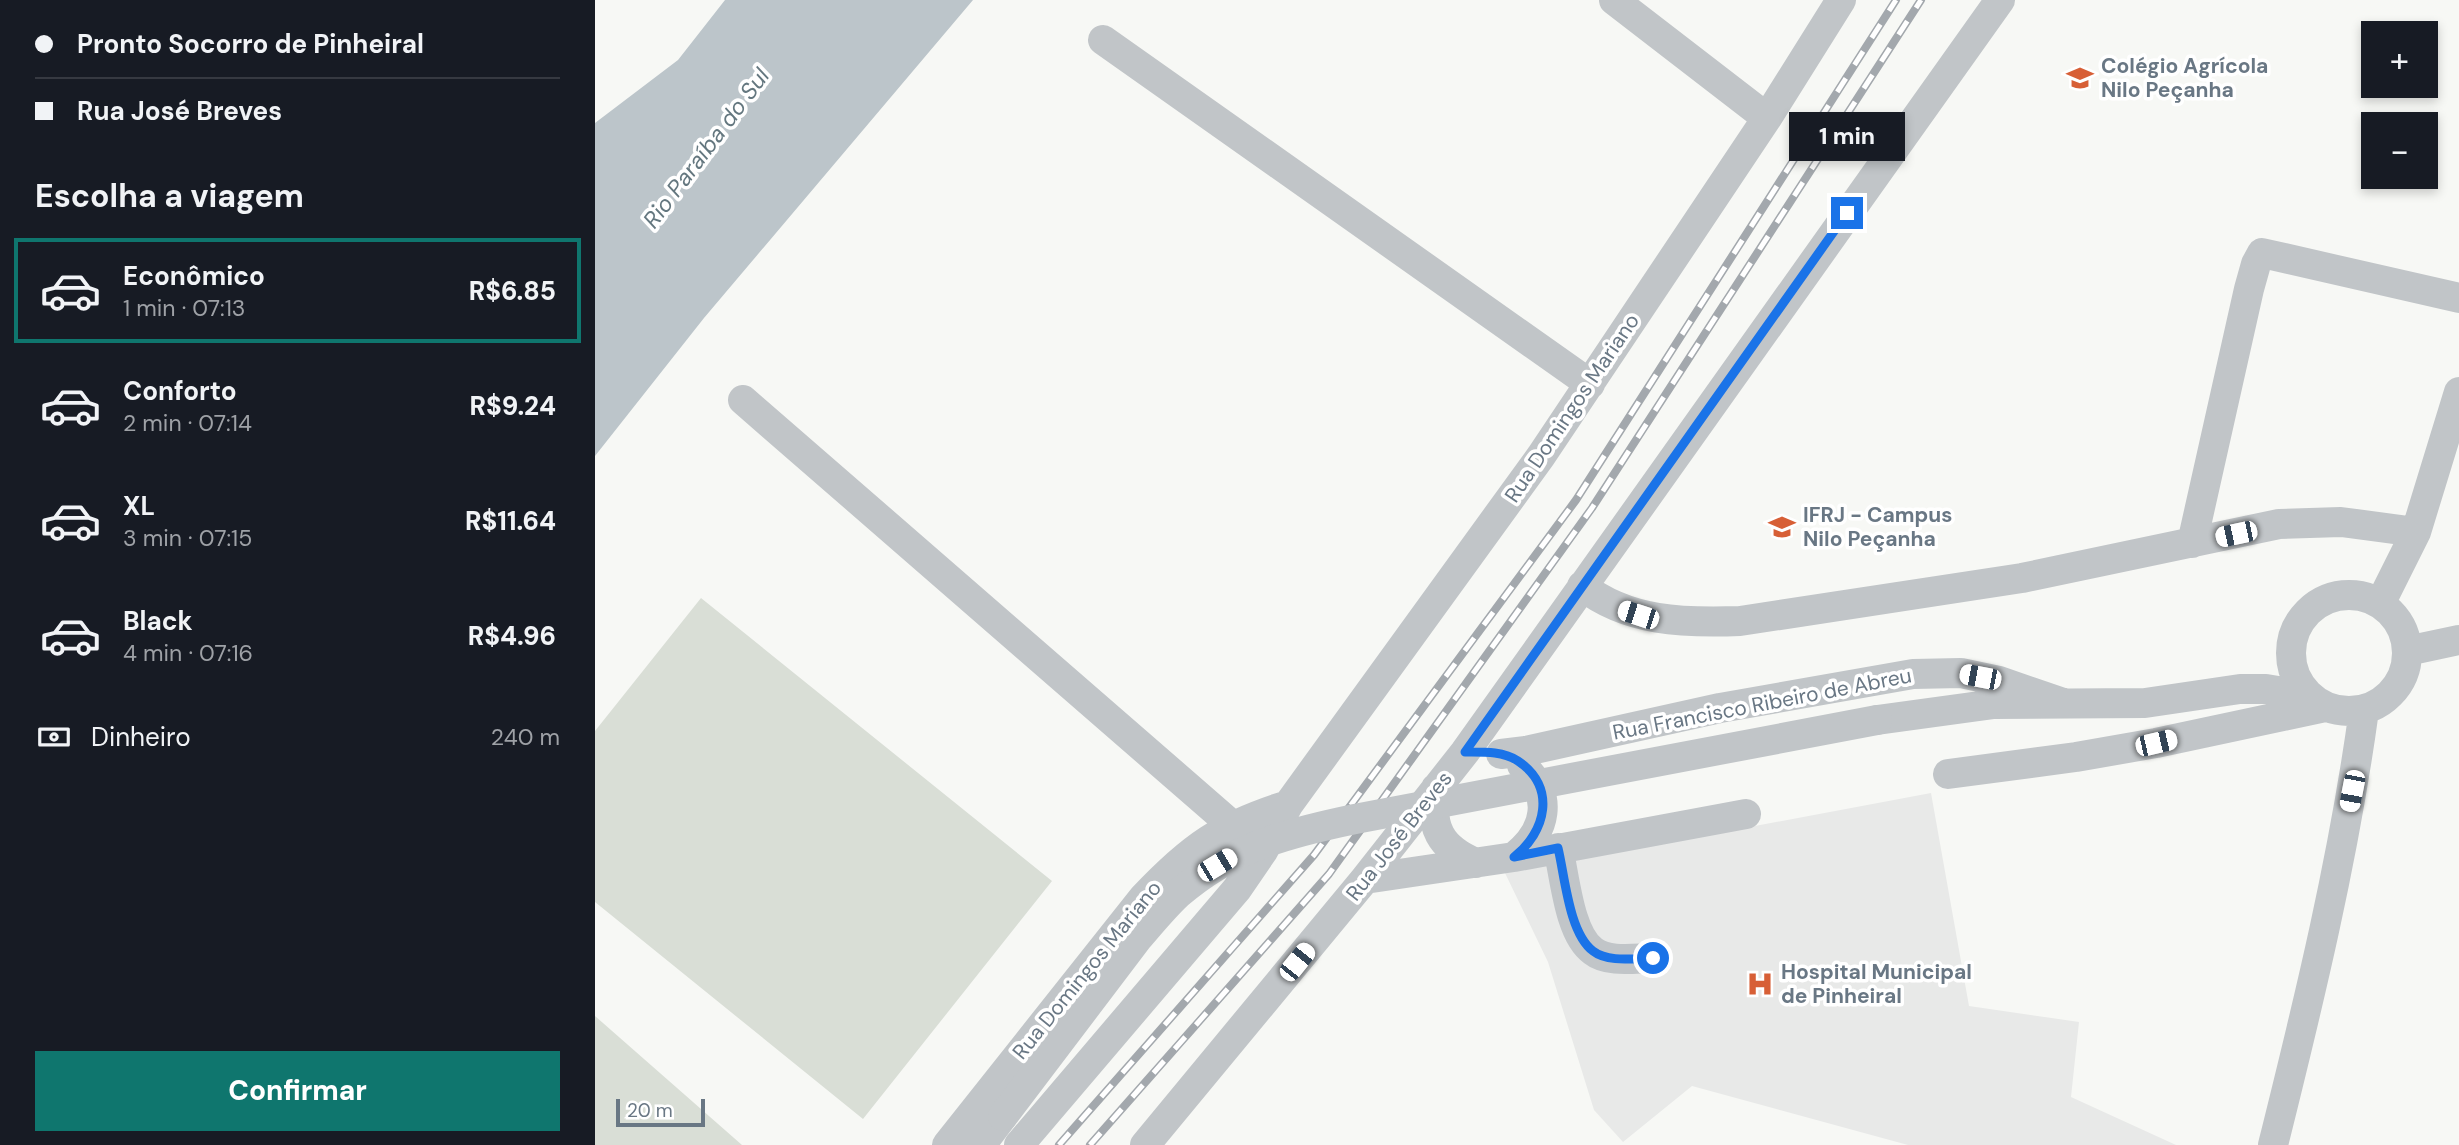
<!DOCTYPE html>
<html lang="pt">
<meta charset="utf-8">
<style>
:root{--surface:#171b24;--page:#20242c;--text:#f1f3f6;--muted:#9ea1a6;--line:#363941;--accent:#0f766e}
body{margin:0;font-family:"DM Sans",sans-serif;background:var(--page);color:var(--text);height:100vh;display:flex;flex-direction:column;font-size:26px;white-space:nowrap}
*{box-sizing:border-box;margin:0}
p{font-size:23px;color:var(--muted)}
.icon{flex:none;width:38px;height:38px;fill:none;stroke:currentColor;stroke-width:2;stroke-linecap:round;stroke-linejoin:round}
.map{position:relative;flex:1;overflow:hidden}
.sheet{display:flex;flex-direction:column;background:var(--surface);width:595px}
.sheet>*{flex:none}
.top-card{display:grid;align-content:center;height:154px;padding:0 35px;background:var(--surface)}
.tools{position:absolute;left:1766px;top:21px;display:grid;gap:14px}
.tools a{display:grid;place-items:center;width:77px;height:77px;border-radius:0px;background:var(--surface);box-shadow:0 4px 10px #0003;font-size:35px}
.scale{position:absolute;left:21px;bottom:18px;width:89px;box-sizing:border-box;padding-left:7px;border:4px solid #697784;border-top:0;font-size:19px;line-height:24px;white-space:nowrap;color:#697784;-webkit-text-stroke:5px #fff;paint-order:stroke}
.end{position:absolute;width:32px;height:32px;margin:-16px;border:9px solid #1a73e8;background:#fff;box-shadow:0 0 0 4px #fff}
.from{border-radius:50%}
.bubble{position:absolute;height:49px;border-radius:0px;background:var(--surface);box-shadow:0 4px 10px #0003;font-size:23px;font-weight:800;line-height:49px;text-align:center}
.car{position:absolute;width:21px;height:42px;margin:-21px -10px;border-radius:9px;box-shadow:0 0 5px 2px #0007;background:linear-gradient(#fff 24%,#345 0 40%,#fff 0 76%,#345 0 86%,#fff 0)}
.top-card b{display:flex;align-items:center;gap:24px;height:66px;font-size:26px}
.top-card b+b{border-top:2px solid var(--line)}
.top-card i{width:18px;height:18px;background:var(--text)}
ul{padding:0;list-style:none}
li{display:flex;align-items:center;gap:21px;height:105px;margin:0 14px 10px;padding:0 21px;border:4px solid transparent;border-radius:0px}
li div{flex:1}
li b{display:block;font-size:26px}
li em{font-style:normal;font-weight:800}
li.active{border-color:var(--accent)}
li>.icon{width:63px;height:63px;stroke-width:1.5}
h2{padding:0 35px;font-size:32px;line-height:84px}
.pay{display:flex;align-items:center;gap:18px;height:77px;padding:0 35px;font-size:26px}
.pay p{margin-inline-start:auto}
.primary-button{display:flex;gap:14px;margin-top:auto;padding:14px 35px}
.primary-button a{flex:1;height:80px;border-radius:0px;background:var(--accent);color:#fff;font-size:28px;font-weight:800;line-height:80px;text-align:center}
main{display:flex;flex:1;min-height:0}
.map>svg:first-child{display:block}
</style>
<main>
<section class="sheet">
<div class="top-card">
<b><i class="from"></i>Pronto Socorro de Pinheiral</b>
<b><i></i>Rua José Breves</b>
</div>
<h2>Escolha a viagem</h2>
<ul>
<li class="active"><svg class="icon" aria-label="car" viewBox="0 0 24 24"><path d="M5 17H2v-5l4-1 3-4h7l3 4 3 1v5h-3M9 17h6M6 11h13"/><circle cx="7" cy="17" r="2"/><circle cx="17" cy="17" r="2"/></svg><div><b>Econômico</b><p>1 min · 07:13</p></div><em>R$6.85</em></li>
<li><svg class="icon" aria-label="car" viewBox="0 0 24 24"><path d="M5 17H2v-5l4-1 3-4h7l3 4 3 1v5h-3M9 17h6M6 11h13"/><circle cx="7" cy="17" r="2"/><circle cx="17" cy="17" r="2"/></svg><div><b>Conforto</b><p>2 min · 07:14</p></div><em>R$9.24</em></li>
<li><svg class="icon" aria-label="car" viewBox="0 0 24 24"><path d="M5 17H2v-5l4-1 3-4h7l3 4 3 1v5h-3M9 17h6M6 11h13"/><circle cx="7" cy="17" r="2"/><circle cx="17" cy="17" r="2"/></svg><div><b>XL</b><p>3 min · 07:15</p></div><em>R$11.64</em></li>
<li><svg class="icon" aria-label="car" viewBox="0 0 24 24"><path d="M5 17H2v-5l4-1 3-4h7l3 4 3 1v5h-3M9 17h6M6 11h13"/><circle cx="7" cy="17" r="2"/><circle cx="17" cy="17" r="2"/></svg><div><b>Black</b><p>4 min · 07:16</p></div><em>R$4.96</em></li>
</ul>
<div class="pay"><svg class="icon" aria-label="cash" viewBox="0 0 24 24"><path d="M3 7h18v10H3z"/><circle cx="12" cy="12" r="2"/></svg>Dinheiro<p>240 m</p></div>
<div class="primary-button"><a>Confirmar</a></div>
</section>
<div class="map">
<svg width="1864" height="1145" viewBox="0 0 1864 1145">
<rect width="100%" height="100%" fill="#f7f8f5"/>
<path fill="#e8e9e8" d="M1336 793 1374 1006 1484 1022 1476 1097 1581 1145H1313L1097 1086 1028 1142 999 1110 953 962 910 873Z"/>
<path fill="#d9ded6" d="M106 598 457 881 268 1119 0 902V731Z
M0 1016 147 1145H0Z"/>
<path fill="#bcc5ca" d="M130 0H378L109 318 0 456V123L83 60Z"/>
<g fill="none" stroke-linecap="round" stroke-linejoin="round">
<path stroke="#c1c5c8" stroke-width="30" d="M1019 0 1172 118
M508 40 995 384
M148 400 638 826
M1597 543 1654 289 1661 264 1667 253 1864 298
M987 586C1033 622 1089 623 1145 621L1427 578 1684 524 1746 522 1821 532
M1696 653a58 58 0 1 1 116 0a58 58 0 1 1-116 0Z
M1785 604 1821 532 1864 392
M1812 651 1864 640
M1282 720 1399 704 1550 703 1645 689H1671L1714 696
M906 754 931 751 1125 708 1318 674 1366 673 1404 681 1468 703
M1353 774 1481 757 1561 743 1730 707
M841 788C834 827 845 848 881 863
M963 848C970 877 974 934 998 951 1013 963 1041 958 1058 958
M919 857C952 831 959 796 927 765
M770 879 919 857 1151 814
M352 1145 548 898C596 847 626 826 693 805
M386 1145 408 1116
M424 1145 642 889 668 851 693 805 946 456 1172 118 1246 0
M550 1145 770 879 870 752 1405 0
M1678 1145C1714 1001 1749 857 1769 710"/>
<defs>
<path id="rail" d="M464 1145 719 855 981 500 1301 0
M495 1145 734 874 997 508 1326 0"/>
</defs>
<use href="#rail" stroke="#a3a8ad" stroke-width="8"/>
<use href="#rail" stroke="#fff" stroke-width="5" stroke-dasharray="16" stroke-linecap="butt"/>
<path stroke="#c1c5c8" stroke-width="30" d="M408 1116 543 938C556 923 569 907 583 894 637 847 693 833 760 819L1282 720"/>
</g>
<g fill="none" stroke-linecap="round" stroke-linejoin="round">
<path stroke="#1a73e8" stroke-width="9" d="M1058 958C1041 958 1013 963 998 951 974 933 970 877 963 848L919 857C951 832 962 787 923 761 908 751 888 752 870 752L1252 213"/>
</g>
<defs>
<symbol id="school-bare" viewBox="-9 -9 18 18"><path d="M0-5L7-2L0 1L-7-2ZM-4 1L0 2.5L4 1V4Q0 6-4 4Z" fill="#d75f36" stroke="#fff" stroke-width="2.5" paint-order="stroke"/></symbol>
<symbol id="hospital-bare" viewBox="-9 -9 18 18"><path d="M-5-5h3v3.5h4V-5h3V5h-3V1.5h-4V5h-3Z" fill="#d75f36" stroke="#fff" stroke-width="2.5" paint-order="stroke"/></symbol>
</defs>
<g fill-rule="evenodd">
<use href="#school-bare" x="1466" y="59" width="38" height="38"/>
<use href="#school-bare" x="1168" y="508" width="38" height="38"/>
<use href="#hospital-bare" x="1146" y="965" width="38" height="38"/>
</g>
<g text-anchor="middle" dominant-baseline="central" stroke-width="7" stroke-linejoin="round" paint-order="stroke">
<g font-size="21" font-weight="bold" fill="#697784" stroke="#fff" text-anchor="start">
<text x="1506" y="66">Colégio Agrícola<tspan x="1506" dy="24">Nilo Peçanha</tspan></text>
<text x="1208" y="515">IFRJ - Campus<tspan x="1208" dy="24">Nilo Peçanha</tspan></text>
<text x="1186" y="972">Hospital Municipal<tspan x="1186" dy="24">de Pinheiral</tspan></text>
</g>
<g font-size="21" fill="#697784" stroke="#fff">
<text transform="translate(977 408) rotate(-56)">Rua Domingos Mariano</text>
<text transform="translate(1167 704) rotate(-11)">Rua Francisco Ribeiro de Abreu</text>
<text transform="translate(804 836) rotate(-52)">Rua José Breves</text>
<text transform="translate(492 970) rotate(-51)">Rua Domingos Mariano</text>
</g>
<g font-size="23" font-style="italic" fill="#64777f" stroke="#fff">
<text transform="translate(111 148) rotate(-53)">Rio Paraíba do Sul</text>
</g>
</g>
</svg>
<div class="tools">
<a>+</a>
<a>−</a>
</div>
<div class="scale">20 m</div>
<i class="end from" style="left:1058px;top:958px"></i>
<i class="end" style="left:1252px;top:213px"></i>
<div class="bubble" style="left:1194px;top:112px;width:116px">1 min</div>
<i class="car" style="left:1641px;top:534px;rotate:258deg"></i>
<i class="car" style="left:1043px;top:615px;rotate:288deg"></i>
<i class="car" style="left:1385px;top:677px;rotate:281deg"></i>
<i class="car" style="left:1561px;top:743px;rotate:77deg"></i>
<i class="car" style="left:1757px;top:791px;rotate:191deg"></i>
<i class="car" style="left:622px;top:865px;rotate:59deg"></i>
<i class="car" style="left:702px;top:962px;rotate:39deg"></i>
</div>
</main>
